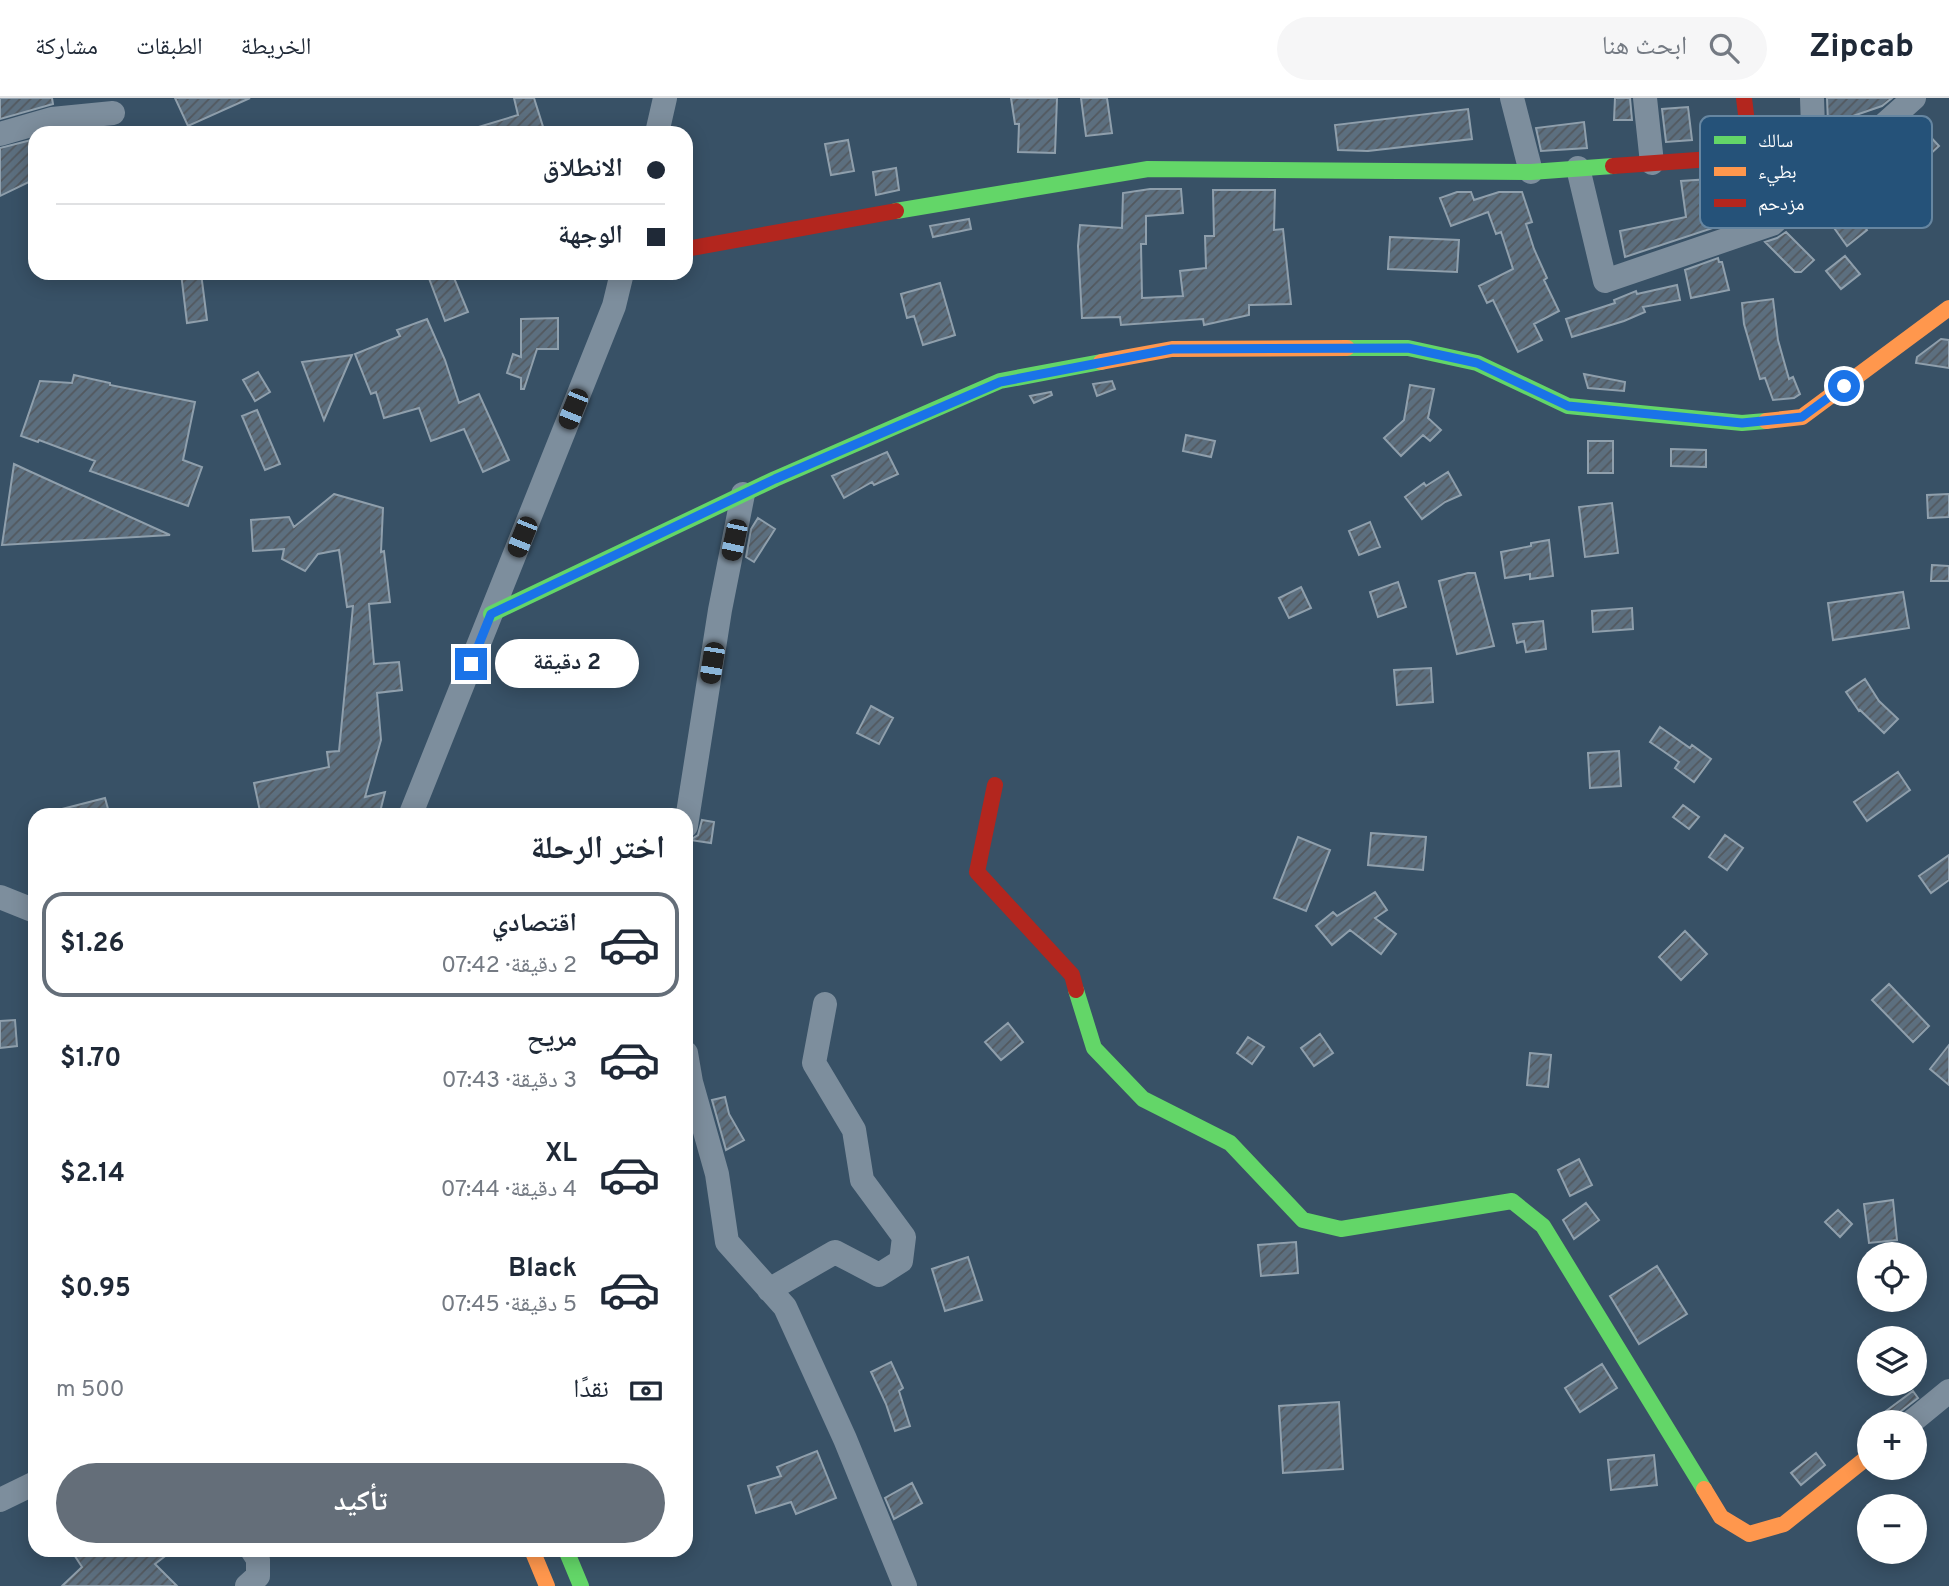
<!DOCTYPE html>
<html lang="ar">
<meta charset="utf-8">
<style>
:root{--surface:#fff;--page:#f6f6f7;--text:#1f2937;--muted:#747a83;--line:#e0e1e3;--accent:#646e79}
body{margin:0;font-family:Overpass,"Noto Naskh Arabic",sans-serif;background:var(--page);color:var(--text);direction:rtl;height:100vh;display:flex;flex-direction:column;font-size:26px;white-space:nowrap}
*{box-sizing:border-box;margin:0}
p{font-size:23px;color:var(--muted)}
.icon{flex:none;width:38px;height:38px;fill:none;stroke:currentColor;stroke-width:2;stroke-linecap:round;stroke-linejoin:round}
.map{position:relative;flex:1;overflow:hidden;direction:ltr}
.drawer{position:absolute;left:28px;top:710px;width:665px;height:749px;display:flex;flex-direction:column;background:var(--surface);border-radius:21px;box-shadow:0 4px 18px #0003;direction:rtl}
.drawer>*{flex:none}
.top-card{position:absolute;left:28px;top:28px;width:665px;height:154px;border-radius:21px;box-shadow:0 4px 18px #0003;direction:rtl;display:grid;align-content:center;height:154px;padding:0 28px;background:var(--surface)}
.controls{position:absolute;left:1857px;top:1144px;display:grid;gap:14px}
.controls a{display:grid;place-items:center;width:70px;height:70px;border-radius:50%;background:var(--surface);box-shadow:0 4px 18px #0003;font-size:35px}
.end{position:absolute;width:32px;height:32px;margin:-16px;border:9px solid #1a73e8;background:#fff;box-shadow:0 0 0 4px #fff}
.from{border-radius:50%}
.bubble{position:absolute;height:49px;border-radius:24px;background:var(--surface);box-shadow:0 4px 18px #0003;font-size:23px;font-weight:700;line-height:49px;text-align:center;direction:rtl}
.car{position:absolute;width:21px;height:42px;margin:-21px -10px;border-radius:9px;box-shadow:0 0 5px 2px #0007;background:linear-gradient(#222 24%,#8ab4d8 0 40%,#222 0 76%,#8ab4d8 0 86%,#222 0)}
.top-card b{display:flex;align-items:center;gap:24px;height:66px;font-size:26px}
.top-card b+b{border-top:2px solid var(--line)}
.top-card i{width:18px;height:18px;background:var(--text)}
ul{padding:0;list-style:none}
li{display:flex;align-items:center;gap:21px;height:105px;margin:0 14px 10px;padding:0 14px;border:4px solid transparent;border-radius:21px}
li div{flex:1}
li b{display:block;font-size:26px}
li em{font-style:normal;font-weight:700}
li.on{border-color:var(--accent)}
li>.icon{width:63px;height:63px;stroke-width:1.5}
h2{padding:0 28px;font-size:32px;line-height:84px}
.pay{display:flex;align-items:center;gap:18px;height:77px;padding:0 28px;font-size:26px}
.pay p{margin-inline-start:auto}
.button{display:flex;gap:14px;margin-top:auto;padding:14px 28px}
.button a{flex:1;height:80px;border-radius:42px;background:var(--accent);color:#fff;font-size:28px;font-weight:700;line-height:80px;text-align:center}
header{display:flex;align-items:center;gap:42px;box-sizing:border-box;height:98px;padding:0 35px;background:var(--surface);border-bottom:2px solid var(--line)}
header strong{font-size:33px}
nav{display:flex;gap:38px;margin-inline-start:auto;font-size:24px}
.search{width:490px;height:63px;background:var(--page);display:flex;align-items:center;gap:18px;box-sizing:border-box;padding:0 24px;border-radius:38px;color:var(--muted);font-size:26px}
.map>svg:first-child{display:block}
</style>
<header>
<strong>Zipcab</strong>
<div class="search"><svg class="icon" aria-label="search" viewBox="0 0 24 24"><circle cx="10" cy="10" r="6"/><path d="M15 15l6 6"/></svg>ابحث هنا</div>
<nav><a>الخريطة</a><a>الطبقات</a><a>مشاركة</a></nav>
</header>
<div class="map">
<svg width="1949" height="1488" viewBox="0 0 1949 1488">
<defs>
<pattern id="building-hatch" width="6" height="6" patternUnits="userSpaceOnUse" patternTransform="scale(1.75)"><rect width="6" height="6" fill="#5c6f7f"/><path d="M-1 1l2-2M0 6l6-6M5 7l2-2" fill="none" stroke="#52585e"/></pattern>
</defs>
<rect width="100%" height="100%" fill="#385166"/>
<path fill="url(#building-hatch)" stroke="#8f9fac" stroke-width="2" d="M0 0H52L53 6 0 21Z
M175 0H250L188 28Z
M514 0H534L545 35H473L472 31 518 17Z
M1011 0H1057L1055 55 1018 54 1019 26H1015Z
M1081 0H1107L1112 35 1086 38Z
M1615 0H1630L1632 22H1614Z
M1827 0H1892L1882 8 1853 18 1854 33 1836 49H1829Z
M1688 9 1692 42 1666 44 1662 11Z
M1468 11 1472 41 1368 53 1338 52 1335 27Z
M1913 20 1939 48 1915 70 1929 84 1913 102 1872 64 1895 37Z
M1584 24 1587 50 1541 53 1536 30Z
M35 41V81L0 98V50Z
M848 42 854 73 831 77 825 46Z
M1798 46 1800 81 1781 98 1753 100 1764 113 1625 159 1620 133 1686 119 1681 83 1741 79 1761 68 1772 66 1770 48Z
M896 70 899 92 876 97 873 74Z
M1835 90 1867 132 1847 148 1817 106Z
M1150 91H1181L1183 115 1146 118V146H1141L1142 200 1183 198 1180 173 1206 170 1205 138H1214L1213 92H1275L1274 132 1283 131 1291 206 1249 207V217L1204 227 1203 221 1121 227 1120 219 1082 220 1078 148 1080 127 1122 130 1123 95Z
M1457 94H1471L1474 102 1499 94H1522L1532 124 1526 126 1534 151 1547 180 1544 182 1559 213 1534 226 1542 242 1518 254 1493 202 1487 205 1479 188 1513 171 1501 134 1496 136 1488 114 1451 128 1440 100Z
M969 121 971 131 933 139 930 128Z
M1786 134 1814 162 1801 174H1795L1765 144 1777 140Z
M1390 139 1459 142 1457 174 1388 171Z
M1845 158 1860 176 1841 191 1826 173Z
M1718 160 1719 164H1722L1729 192 1691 200 1685 172Z
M181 175H201L207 222 187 225Z
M427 175H452L468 214 445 223Z
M940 185 955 237 923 247 914 218 907 220 901 196Z
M1677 187 1680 202 1643 209 1645 214 1624 223 1572 239 1566 221 1615 205 1614 202 1636 193 1637 196Z
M1773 201 1778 242 1789 281 1793 279 1800 296 1794 300 1773 302 1765 280 1760 281 1744 226 1742 205Z
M558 220V251H537L524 291H521V280L507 275 513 256 521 259V221Z
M427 221 445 262 459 305 479 296 509 362 483 374 464 331 431 343 419 310 384 320 376 294 371 296 355 256 400 238 397 232Z
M1941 241 1949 242V270L1916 265 1917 259Z
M352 257 324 322 302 264Z
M258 274 270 294 255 303 243 282Z
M1584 276 1625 284 1624 293 1588 290Z
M74 277 110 285V287L195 304 183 362 202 369 188 408 90 373 95 363 39 342 38 344 21 338 40 283 72 285Z
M1112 283 1115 291 1097 298 1093 286Z
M1410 287 1434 291 1428 320 1441 332 1430 343 1423 337 1401 358 1384 340 1404 322Z
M1051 294 1052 297 1034 305 1030 298Z
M257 312 280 366 265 372 242 318Z
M1186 337 1215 343 1211 359 1183 353Z
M1588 343H1613V375H1588Z
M1671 351 1706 352V369L1671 368Z
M887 354 898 376 874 387 872 384 844 400 832 378Z
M14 366 29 373 170 437 2 447Z
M1448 374 1461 397 1445 404 1422 421 1405 399 1424 385 1426 388Z
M334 396 383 410 381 454 384 453 390 504 369 506 374 566 399 564 402 592 377 595 381 642 365 699 385 694 379 718H261L254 685 329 669 327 654 339 653 353 508 347 509 339 452 318 456 305 473 282 461 284 451 253 453 251 422 289 419 294 429Z
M1949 396V419L1928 420 1927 397Z
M1612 405 1618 455 1585 459 1579 409Z
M758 420 775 431 754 464 746 459 751 431Z
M1370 424 1380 449 1359 457 1349 433Z
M1549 442 1553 478 1530 481V476L1505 480 1501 454 1531 448V445Z
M1932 467 1949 468V483H1931Z
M1468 475H1475L1494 548 1457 556 1439 483Z
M1398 484 1406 509 1378 519 1370 494Z
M1301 489 1311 510 1289 520 1279 500Z
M1903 494 1909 530 1833 542 1828 505Z
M1632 510 1633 531 1593 534 1592 513Z
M1543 523 1546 551 1526 554 1524 543 1517 545 1513 526Z
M1431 570 1433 604 1397 607 1394 572Z
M1865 581 1879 603 1898 621 1884 635 1860 612 1859 613 1846 594Z
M871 608 893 620 879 646 857 635Z
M1660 629 1690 650 1692 647 1711 661 1694 684 1675 670 1679 664 1650 644Z
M1619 653 1621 688 1590 690 1588 655Z
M1898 674 1910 692 1867 723 1854 704Z
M105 700 110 718H59L58 712Z
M1683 707 1699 719 1689 731 1673 719Z
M702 722 714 724 711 745 690 742 698 737Z
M1371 735 1426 739 1423 772 1368 767Z
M1725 737 1743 750 1727 772 1709 759Z
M1298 739 1330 752 1306 813 1274 800Z
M1949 757V782L1931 795 1919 778Z
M1375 794 1387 812 1375 820 1396 836 1381 856 1350 832 1332 847 1316 828 1333 814 1337 818Z
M1685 833 1707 856 1681 882 1659 859Z
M1889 886 1929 928 1913 944 1872 902Z
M15 922 17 948 0 950V923Z
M1008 925 1023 944 1001 962 985 944Z
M1320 936 1333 955 1314 968 1301 950Z
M1248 939 1264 949 1252 966 1237 955Z
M1949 947V987L1930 971Z
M1530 955 1551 957 1548 989 1527 987Z
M725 999 729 1016 744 1042 726 1052 712 1002Z
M1579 1061 1592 1087 1570 1098 1558 1072Z
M1893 1102 1897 1142 1869 1145 1864 1106Z
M1586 1105 1599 1122 1574 1141 1563 1122Z
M1838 1112 1852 1126 1840 1139 1825 1124Z
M1296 1144 1298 1175 1261 1178 1258 1147Z
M968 1159 982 1202 945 1213 932 1171Z
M1657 1168 1687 1216 1639 1246 1610 1198Z
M891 1264 903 1290 899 1293 910 1328 895 1333 886 1306 871 1274Z
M1602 1266 1617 1290 1580 1314 1565 1290Z
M1913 1293 1918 1300 1900 1314 1895 1325H1870Z
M1339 1304 1343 1371 1283 1375 1279 1308Z
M817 1353 836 1400 796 1416 791 1404 756 1415 748 1388 781 1378 777 1369Z
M1816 1355 1825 1367 1801 1387 1791 1375Z
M1654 1357 1657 1387 1611 1392 1608 1362Z
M912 1385 922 1405 894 1421 885 1400Z
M71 1452H173L155 1466 177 1488H62L82 1469Z"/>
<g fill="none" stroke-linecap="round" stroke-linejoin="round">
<path stroke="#7d8e9d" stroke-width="24" d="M1512 0 1531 74
M1645 0 1652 65
M1812 0 1815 87
M657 35 665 0
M0 36 52 21 113 15
M1578 70 1605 183 1772 126 1914 0
M410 718 614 208 622 175
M686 728 720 512 743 396
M0 799 35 813
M686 955 691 984 717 1076 727 1144 785 1209 845 1341 905 1488
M769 1192 835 1154 879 1177 901 1163 904 1139 862 1082 854 1032 814 965 825 906
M1910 1325 1949 1293
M0 1402 35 1385
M247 1488 258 1478V1461L252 1452"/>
<path stroke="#63d668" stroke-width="16" d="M896 113 1148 71 1531 74 1613 68
M1347 250H1408L1477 265 1568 308 1742 325 1766 323
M491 516 775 381 1000 283 1101 264
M1076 892 1094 950 1143 1001 1230 1045 1303 1122 1341 1131 1512 1103 1543 1128 1704 1391
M566 1452 581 1488"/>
<path stroke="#ff974d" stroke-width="16" d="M1101 264 1172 251 1347 250
M1766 323 1802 319 1949 210
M1704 1391 1721 1419 1749 1436 1784 1426 1869 1358
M532 1452 547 1488"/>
<path stroke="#b3261e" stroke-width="16" d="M1613 68 1739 59 1747 54 1749 41 1744 0
M686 151 896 113
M995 687 977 774 1072 877 1076 892"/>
</g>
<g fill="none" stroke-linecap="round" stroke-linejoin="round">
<path stroke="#1a73e8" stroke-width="9" d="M471 566 491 516 775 381 1000 284 1172 251 1408 250 1477 265 1568 308 1742 325 1802 319 1844 288"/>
</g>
<rect x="1700" y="18" width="232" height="112" rx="10" fill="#255279" stroke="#6686a1" stroke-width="2"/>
<rect x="1714" y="38" width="32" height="8" fill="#63d668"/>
<rect x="1714" y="69" width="32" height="9" fill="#ff974d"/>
<rect x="1714" y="101" width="32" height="8" fill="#b3261e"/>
<g font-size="19" fill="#fff">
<text x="1758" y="49">سالك</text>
<text x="1758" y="80">بطيء</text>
<text x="1758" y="112">مزدحم</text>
</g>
</svg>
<div class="controls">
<a><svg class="icon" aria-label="locate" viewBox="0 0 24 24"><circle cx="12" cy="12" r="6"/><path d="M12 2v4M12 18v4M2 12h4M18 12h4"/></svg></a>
<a><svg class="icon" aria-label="layers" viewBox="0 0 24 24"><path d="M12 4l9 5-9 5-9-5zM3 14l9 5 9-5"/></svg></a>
<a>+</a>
<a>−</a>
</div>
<i class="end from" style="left:1844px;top:288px"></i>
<i class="end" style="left:471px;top:566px"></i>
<div class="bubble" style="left:495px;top:541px;width:144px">2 دقيقة</div>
<i class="car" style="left:573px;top:311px;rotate:202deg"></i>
<i class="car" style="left:522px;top:439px;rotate:202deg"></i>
<i class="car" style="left:734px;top:442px;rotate:192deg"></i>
<i class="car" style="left:712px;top:565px;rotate:189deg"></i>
<div class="top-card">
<b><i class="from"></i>الانطلاق</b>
<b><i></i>الوجهة</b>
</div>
<section class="drawer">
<h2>اختر الرحلة</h2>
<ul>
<li class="on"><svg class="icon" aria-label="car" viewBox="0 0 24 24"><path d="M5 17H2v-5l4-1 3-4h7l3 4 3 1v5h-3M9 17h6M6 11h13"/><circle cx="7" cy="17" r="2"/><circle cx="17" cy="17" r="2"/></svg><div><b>اقتصادي</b><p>2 دقيقة · 07:42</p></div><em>$1.26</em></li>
<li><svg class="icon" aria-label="car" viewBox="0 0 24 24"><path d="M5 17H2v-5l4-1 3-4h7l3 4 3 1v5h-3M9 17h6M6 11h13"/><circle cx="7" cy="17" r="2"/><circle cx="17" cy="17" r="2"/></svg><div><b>مريح</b><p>3 دقيقة · 07:43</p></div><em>$1.70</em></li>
<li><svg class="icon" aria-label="car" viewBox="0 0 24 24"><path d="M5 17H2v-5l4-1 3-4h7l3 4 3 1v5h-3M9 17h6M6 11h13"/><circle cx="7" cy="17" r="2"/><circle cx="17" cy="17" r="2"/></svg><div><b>XL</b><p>4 دقيقة · 07:44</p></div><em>$2.14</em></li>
<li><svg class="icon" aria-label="car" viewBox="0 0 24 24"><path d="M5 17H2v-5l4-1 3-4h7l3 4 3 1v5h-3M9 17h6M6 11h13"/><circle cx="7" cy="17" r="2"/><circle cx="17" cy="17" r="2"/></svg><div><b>Black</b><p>5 دقيقة · 07:45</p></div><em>$0.95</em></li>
</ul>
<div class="pay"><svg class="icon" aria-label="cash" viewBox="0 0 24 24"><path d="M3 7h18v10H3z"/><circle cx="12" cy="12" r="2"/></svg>نقدًا<p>500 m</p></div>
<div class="button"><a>تأكيد</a></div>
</section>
</div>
